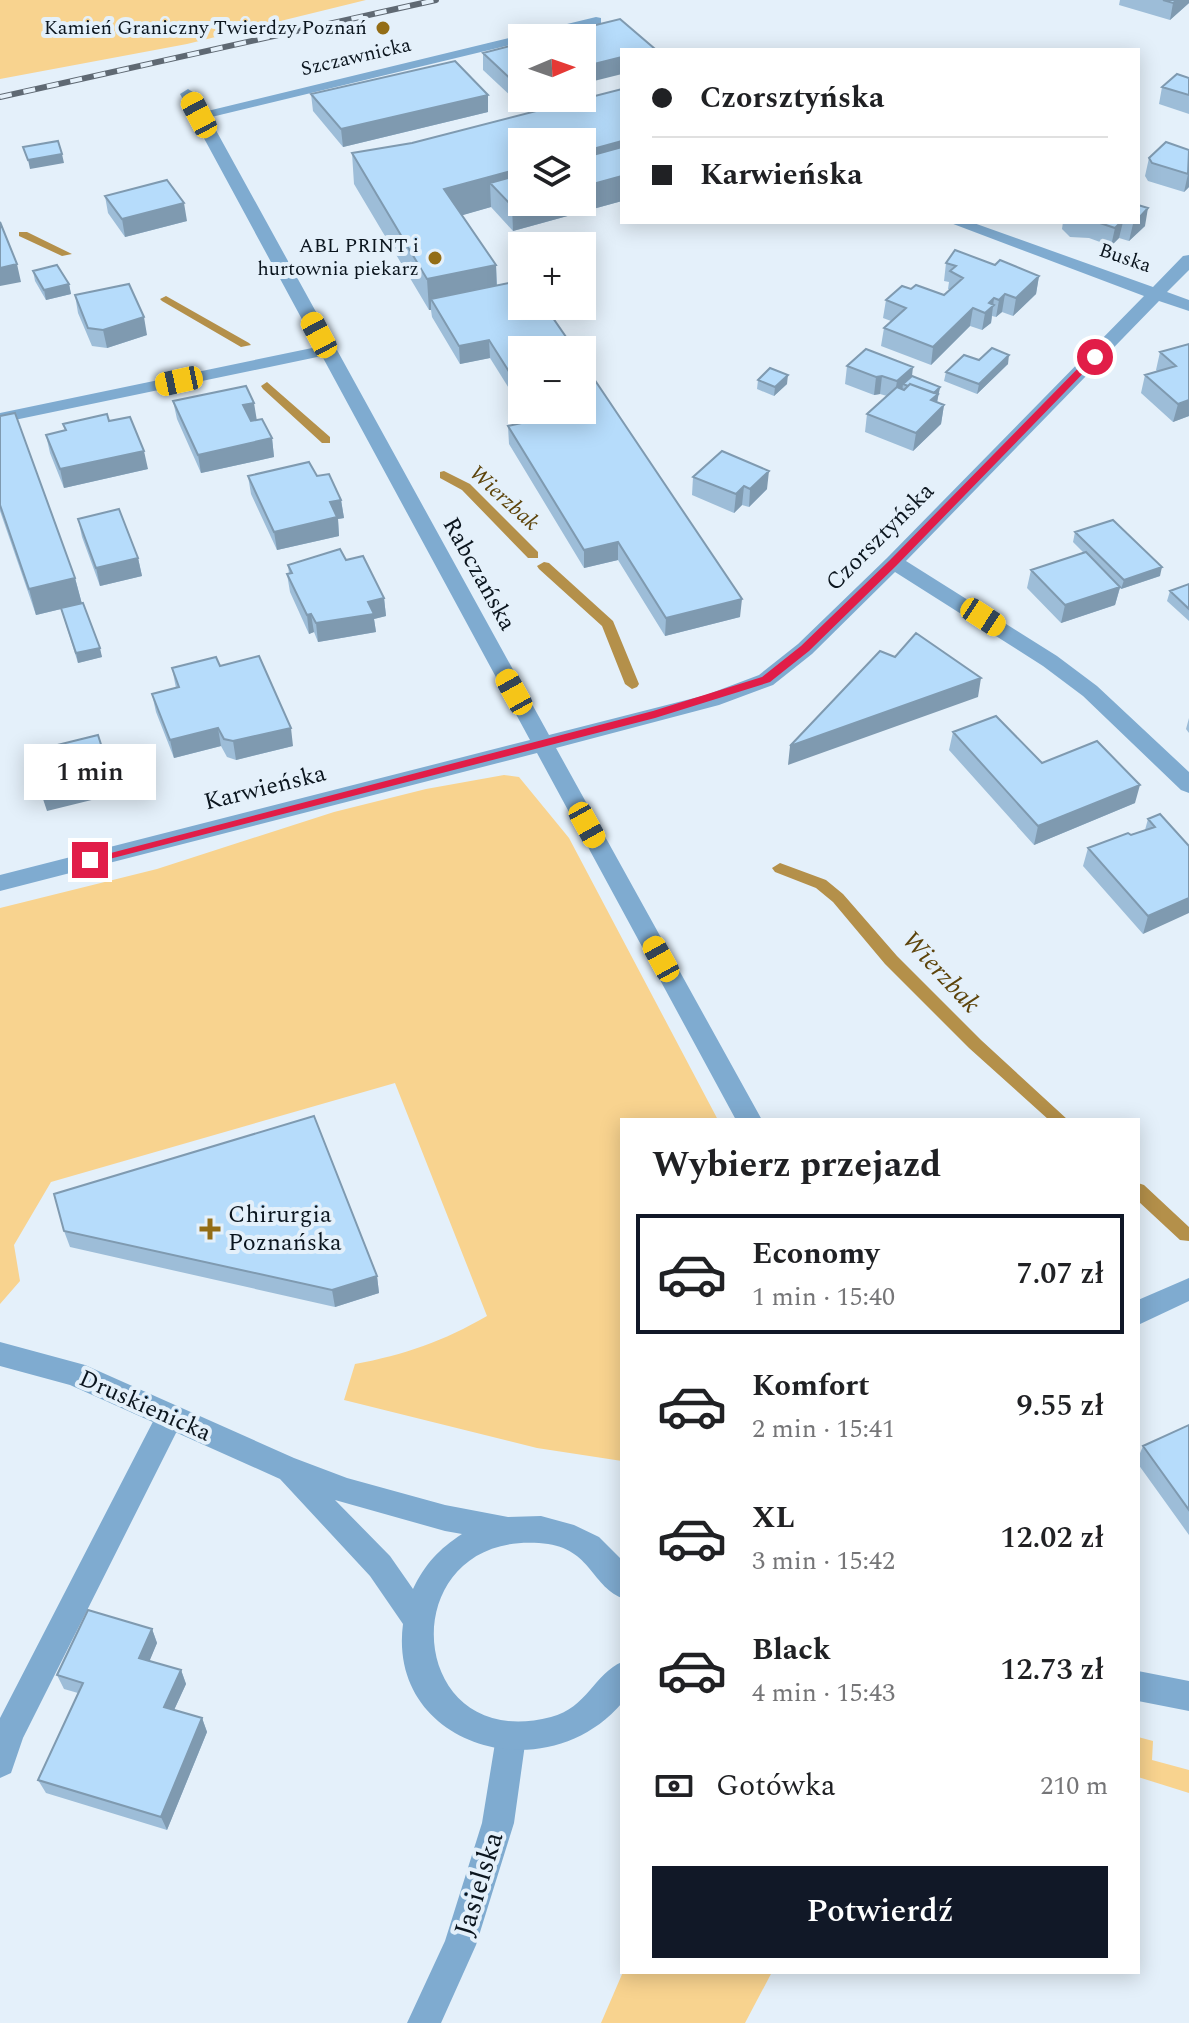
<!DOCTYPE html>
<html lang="pl">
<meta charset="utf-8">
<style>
:root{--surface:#fff;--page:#f2f2f2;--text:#202124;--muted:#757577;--line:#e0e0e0;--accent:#111827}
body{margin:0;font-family:Spectral,serif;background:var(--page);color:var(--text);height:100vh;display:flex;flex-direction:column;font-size:30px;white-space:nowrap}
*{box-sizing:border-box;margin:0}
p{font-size:26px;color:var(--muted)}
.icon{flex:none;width:44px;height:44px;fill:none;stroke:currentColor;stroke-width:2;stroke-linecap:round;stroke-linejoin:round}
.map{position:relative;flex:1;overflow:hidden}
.panel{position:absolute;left:620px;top:1118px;width:520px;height:856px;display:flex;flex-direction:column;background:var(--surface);border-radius:0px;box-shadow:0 4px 20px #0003}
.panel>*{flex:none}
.hud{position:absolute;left:620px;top:48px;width:520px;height:176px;border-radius:0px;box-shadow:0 4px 20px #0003;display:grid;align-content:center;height:176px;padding:0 32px;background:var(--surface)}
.needle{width:52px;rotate:88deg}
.buttons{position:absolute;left:508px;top:24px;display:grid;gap:16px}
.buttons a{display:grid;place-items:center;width:88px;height:88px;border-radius:0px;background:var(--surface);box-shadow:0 4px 20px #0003;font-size:40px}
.end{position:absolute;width:36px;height:36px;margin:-18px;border:10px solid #e11d48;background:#fff;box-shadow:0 0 0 4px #fff}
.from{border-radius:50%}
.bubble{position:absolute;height:56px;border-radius:0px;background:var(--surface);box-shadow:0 4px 20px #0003;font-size:26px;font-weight:600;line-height:56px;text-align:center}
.car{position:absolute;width:24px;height:48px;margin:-24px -12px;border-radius:10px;box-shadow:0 0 6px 2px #0007;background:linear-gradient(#f5c518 24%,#345 0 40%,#f5c518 0 76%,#345 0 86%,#f5c518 0)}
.hud b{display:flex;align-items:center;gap:28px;height:76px;font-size:30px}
.hud b+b{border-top:2px solid var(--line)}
.hud i{width:20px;height:20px;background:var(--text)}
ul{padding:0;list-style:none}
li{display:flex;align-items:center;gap:24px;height:120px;margin:0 16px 12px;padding:0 16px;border:4px solid transparent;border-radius:0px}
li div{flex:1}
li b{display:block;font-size:30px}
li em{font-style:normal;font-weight:600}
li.on{border-color:var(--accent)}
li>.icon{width:72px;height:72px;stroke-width:1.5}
h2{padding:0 32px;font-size:36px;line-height:96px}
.pay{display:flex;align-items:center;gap:20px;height:88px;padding:0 32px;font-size:30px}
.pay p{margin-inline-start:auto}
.cta{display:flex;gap:16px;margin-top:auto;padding:16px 32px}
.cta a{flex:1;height:92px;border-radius:0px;background:var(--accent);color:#fff;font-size:32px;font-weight:600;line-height:92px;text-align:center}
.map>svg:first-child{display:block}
</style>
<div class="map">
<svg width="1189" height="2023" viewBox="0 0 1189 2023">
<rect width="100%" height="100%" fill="#e4f0fa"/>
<path fill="#f8d38f" d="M0 0H366L187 44 0 79Z
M504 775 519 777 569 838 718 1120H622V1461L537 1448 344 1400 355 1364C404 1355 444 1341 487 1316L395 1083 51 1182 14 1245 20 1281 0 1304V908L157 869 334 812 426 789Z
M1138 1737 1153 1741 1152 1760 1189 1770V1793L1138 1777Z
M623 1972H772L745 2023H601Z"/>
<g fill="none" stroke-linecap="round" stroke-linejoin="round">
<path fill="#b4904a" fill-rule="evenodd" d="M19 232H27L72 254 62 256 19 236Z
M166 296 249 343 251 345 241 347 162 301 160 299Z
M267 382 330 437V443H322L263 389 261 386Z
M444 471 470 484 538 552V558H528L462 490 440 478V472Z
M544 562 549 563 613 621 639 684 637 687 632 689 625 684 602 626 539 569 537 566Z
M780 863 826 880 843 894 897 956 981 1040 1068 1120H1049L969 1048 885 964 833 902 816 888 775 872 772 868Z
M1138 1183 1144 1185 1189 1227V1241L1180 1240 1138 1201Z"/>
<path fill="#7fabd0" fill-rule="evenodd" d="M596 17 601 18V24L542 38H522V42L199 120 191 115Z
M170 1405 180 1408 184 1417 23 1738 11 1773 0 1778V1718L160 1408Z"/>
<path fill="#7fabd0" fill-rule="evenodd" d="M188 89 196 94 549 735 706 695 759 675 798 644 887 558 1144 296 948 222H971L1153 287 1183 256 1189 255V270L1167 292 1189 300V311L1159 301 906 561 1057 656 1097 686 1189 772V793L1181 790 1083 696 1043 666 895 572 812 654 773 685 719 705 556 748 762 1120H736L537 753 0 891V875L530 740 322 356 0 423V413L317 347 180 94Z
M1189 1278V1301L1138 1325V1300Z
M511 1722 522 1726 526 1737 514 1823 476 1945 441 2023H407L445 1941 482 1823 496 1737 500 1726Z"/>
<path fill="#7fabd0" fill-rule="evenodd" d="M0 1342 85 1365 294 1458 347 1478 445 1505 508 1517 541 1516 574 1525 599 1537 622 1560V1598C590 1585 591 1546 539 1543 390 1533 404 1756 551 1717 587 1708 595 1673 622 1662V1703C545 1793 387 1746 403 1624L370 1576 280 1479 70 1385 0 1366ZM335 1500 445 1531 462 1534C439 1549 425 1564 413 1589L390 1556Z
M1138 1671 1189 1681V1711L1138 1701Z"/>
<defs>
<path id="rail" d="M0 97 436 0"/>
</defs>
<use href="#rail" stroke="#5f6973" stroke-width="6"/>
<use href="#rail" stroke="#e4f0fa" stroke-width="4" stroke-dasharray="12" stroke-linecap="butt"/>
</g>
<path fill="#9dbdd8" d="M1120 0H1189V3L1170 20 1119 5Z
M522 43V98H529L516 101 483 70V53Z
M1189 78V114L1159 104 1162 87Z
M622 89V201L513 231 491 207 462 215 496 265 497 285 522 350V409L490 358 460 364 432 317 431 310H429L354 184 352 153 412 143Z
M311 94 488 95V112L343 147 313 111Z
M1189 150V187L1184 192 1148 181 1145 176 1149 158Z
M105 196 187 221 125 237 108 213Z
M1063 222H1138L1145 226 1129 241 1119 238 1111 246 1089 238 1070 237 1062 229Z
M946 263 995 265 1039 276 1036 294 1013 316 1002 312 996 317 992 316 991 323 982 330 970 326 931 365 881 346 884 328 891 321 883 318 886 300 911 289 944 295 950 290 948 289 949 282 944 281Z
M33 271 69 284 71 294 46 300 35 281Z
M75 295 147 335 107 348 92 346 78 313Z
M1189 344V416L1173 422 1141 393 1145 375 1157 371 1156 370 1160 352Z
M979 360 1008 364 977 394 944 381 946 372Z
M847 366 912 376 940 387 937 403 944 405 941 424 913 451 865 432 867 414 887 396 880 394 874 395 845 384Z
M758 380 787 384 774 396 757 389Z
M173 401 257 420 272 438 274 457 201 473 177 419Z
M523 410H582L740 617 665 636 618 560 584 568 509 444 508 426 530 421Z
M0 416 75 578 82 604 102 657 78 663 61 609 36 615 0 511Z
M109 421 148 469 64 488 50 453 46 435 65 430 63 424Z
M248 476H317L341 500 344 518 338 519 339 536 277 550 251 494Z
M693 477 767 489 749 507 742 505 734 513 692 495Z
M78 519 138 558 142 576 100 586 82 537Z
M1075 532 1160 576 1121 589 1120 588 1115 605 1061 623 1027 588 1031 570 1084 553 1073 542Z
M346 560 384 598 386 616 374 619 376 632 318 642 314 632 309 634 290 592 287 574H289L288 565Z
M1189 584V621L1167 601 1170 591Z
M172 668 293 746 236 760 227 757 221 746 174 758 156 712 152 694 176 688Z
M1189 718V733L1186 729Z
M953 732 1042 763 1135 803 1034 845 949 750Z
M1148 819 1189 846 1143 934 1083 866 1088 848 1145 830Z
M64 1231 377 1276 379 1293 335 1307 70 1247Z
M1189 1425V1535L1138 1464V1458L1143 1446Z
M152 1629 157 1643 149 1661 181 1670 186 1684 174 1710 202 1718 207 1732 167 1830 46 1793 38 1780 78 1693 64 1689 57 1675Z"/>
<path fill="#7f9ab0" d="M1177 0H1189V3L1170 20 1173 3Z
M622 57V74L582 84V67Z
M522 83V98H529L516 101V84Z
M488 95V112L343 147 341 129Z
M622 141V171L582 182V152Z
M62 154 64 163 30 169 28 160Z
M522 168V199L490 183 491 207 446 220 444 189Z
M1188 174H1189V187L1184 192Z
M622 176V201L513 231 512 206 527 202H582V187Z
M184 203 187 221 125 237 122 219Z
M1148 208 1145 226 1129 241 1133 224 1135 222H1138V219Z
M1121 222H1123L1119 238 1111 246 1115 228Z
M17 264 21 282 0 286V268Z
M496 265 497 296 431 299V310H429L427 279Z
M1039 276 1036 294 1013 316 1016 298Z
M69 284 71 294 46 300 44 290Z
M1005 294 1002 312 996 317 999 300Z
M994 298 991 323 982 330 985 313 989 303Z
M973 308 970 326 931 365 933 347Z
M144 317 147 335 107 348 103 330Z
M489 340 490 358 460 364 459 346Z
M1009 355 1008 364 977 394 979 384Z
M913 367 911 385 903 384 902 393 894 399 897 381Z
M788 375 787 384 774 396 775 387Z
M882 376 880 394 874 395 876 377Z
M940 387 935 412 928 418 931 395Z
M1189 400V416L1173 422 1178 404Z
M254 403 257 421 246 423 243 405Z
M944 405 941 424 913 451 916 433Z
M272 438 274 457 201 473 198 455Z
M144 451 148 469 64 488 60 469Z
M769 471 767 489 749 507 750 489Z
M744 486 742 505 734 513 736 494Z
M341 500 344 518 338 519 339 536 277 550 274 532 330 502Z
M618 542V560L584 568V550Z
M138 558 142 576 100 586 96 568Z
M1162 567 1160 576 1121 589 1124 580Z
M75 578 82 604 36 615 29 589Z
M1120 587 1115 605 1061 623 1065 605Z
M384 598 386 616 374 619 376 632 318 642 316 623 368 602Z
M742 599 740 617 665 636 666 618Z
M311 614 314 632 309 634 307 615Z
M100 648 102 657 78 663 76 653Z
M981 678 978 697 788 765 790 746Z
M218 728 221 746 174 758 170 740Z
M291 728 293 746 236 760 233 741Z
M111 776 116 794 47 811 41 793Z
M1140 785 1135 803 1034 845 1038 826Z
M1189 898V913L1143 934 1148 916Z
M377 1276 379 1293 335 1307 332 1290Z
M152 1629 157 1643 145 1672 139 1658Z
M181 1670 186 1684 169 1721 164 1707Z
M202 1718 207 1732 167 1830 161 1817Z"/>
<path fill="#b6dcfb" stroke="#7f9ab0" stroke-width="2" d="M1163 0H1177L1173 3Z
M620 19 655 49 650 50H622V57L582 67V38H543Z
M522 43V83L516 84 483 53Z
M455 61 488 95 341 129 311 94Z
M1177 74 1189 78V95L1162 87Z
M622 89V141L582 152V142H522V168L444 189 496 265 427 279 352 153 412 143Z
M58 141 62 154 28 160 23 147Z
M1166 142 1189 150 1188 174 1152 163 1149 158Z
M622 147V176L582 187V158Z
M522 174V202H527L512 206 490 183Z
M167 180 184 203 122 219 105 196Z
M1138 205 1148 208 1138 219Z
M0 222 17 264 0 268Z
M1097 222H1121L1115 228Z
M955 250 995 265 1000 260 1039 276 1016 298 1005 294 999 300 994 298 989 303 994 305 985 313 973 308 933 347 884 328 906 308 886 300 902 286 911 289 916 285 944 295 963 278 950 271 956 266 946 263Z
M57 265 69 284 44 290 33 271Z
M519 281 522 284V306H536L538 310 546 308 575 350H522V392L489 340 459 346 431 299Z
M129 284 144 317 103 330 88 328 75 295Z
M1189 344V400L1178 404 1145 375 1176 366 1160 352Z
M992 348 1009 355 979 384 946 372 964 355 979 360Z
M866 349 913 367 897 381 882 376 876 377 847 366Z
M582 361 742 599 666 618 618 542 584 550 508 426 539 419 533 410H582Z
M770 368 788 375 775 387 758 380Z
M912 376 940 387 934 393 910 384 908 386 903 384Z
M910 384 938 394 931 400 944 405 916 433 867 414 897 387 904 390Z
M246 386 254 403 243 405 251 421 262 419 272 438 198 455 173 401Z
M15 413 75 578 29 589 0 505V416Z
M107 414 109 421 130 417 144 451 60 469 46 435 66 430 63 424Z
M722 451 769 471 750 489 744 486 736 494 693 477Z
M309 462 317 476 329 474 341 500 330 502 337 517 274 532 248 476Z
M119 509 138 558 96 568 78 519Z
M1113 520 1162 567 1124 580 1075 532Z
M340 549 346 560 363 556 384 598 368 602 374 614 316 623 311 614 307 615 287 574 292 573 288 565Z
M1086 552 1120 587 1065 605 1031 570Z
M1189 584V609L1170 591Z
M83 603 100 648 76 653 61 608Z
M916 633 981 678 790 746 880 651 895 657Z
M259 656 291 728 233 741 224 739 218 728 170 740 152 694 179 687 172 668 216 657 220 666Z
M996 716 1042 763 1097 741 1140 785 1038 826 953 732Z
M98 735 111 776 41 793 29 752Z
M1160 814 1189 846V898L1148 916 1088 848 1128 833 1131 835 1155 827 1148 819Z
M314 1116 377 1276 332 1290 64 1231 54 1194Z
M1189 1425V1510L1143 1446Z
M88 1610 152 1629 139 1658 181 1670 164 1707 202 1718 161 1817 38 1780 83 1683 57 1675Z"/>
<path fill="#e11d48" d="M1091 355 1099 357 897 565 809 651 770 682 655 718 90 864 84 860 653 711 762 677 801 646 890 560Z"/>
<g fill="#936d16" stroke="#e4f0fa" stroke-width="3">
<circle cx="383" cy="28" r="8"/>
<circle cx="435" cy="258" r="8"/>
<path d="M206 1217h8v8h8v8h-8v8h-8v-8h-8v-8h8z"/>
</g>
<g text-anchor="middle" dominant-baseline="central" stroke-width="8" stroke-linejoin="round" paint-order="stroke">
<g font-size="20" fill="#0b151e" stroke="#e4f0fa" text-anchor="end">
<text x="367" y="28">Kamień Graniczny Twierdzy Poznań</text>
<text x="419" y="246">ABL PRINT i<tspan x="419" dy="23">hurtownia piekarz</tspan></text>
</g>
<g font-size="20" fill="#0b151e" stroke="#e4f0fa">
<text transform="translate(356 57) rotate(-13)">Szczawnicka</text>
<text transform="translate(1125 258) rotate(19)">Buska</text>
</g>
<g font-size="22" font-style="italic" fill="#5d440b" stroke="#e4f0fa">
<text transform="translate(504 498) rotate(42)">Wierzbak</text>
</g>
<g font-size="24" fill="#0b151e" stroke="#e4f0fa">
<text transform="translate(880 537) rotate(-45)">Czorsztyńska</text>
<text transform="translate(479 574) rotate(61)">Rabczańska</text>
<text transform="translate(265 788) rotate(-14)">Karwieńska</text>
<text transform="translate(145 1406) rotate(24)">Druskienicka</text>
</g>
<g font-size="24" fill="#0b151e" stroke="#e4f0fa" text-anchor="start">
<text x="228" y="1215">Chirurgia<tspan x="228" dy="28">Poznańska</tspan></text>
</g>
<g font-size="26" font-style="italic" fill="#5d440b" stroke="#e4f0fa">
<text transform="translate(941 972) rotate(47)">Wierzbak</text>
</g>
<g font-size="28" fill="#0b151e" stroke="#e4f0fa">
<text transform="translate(479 1884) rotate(-73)">Jasielska</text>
</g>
</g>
</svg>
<div class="buttons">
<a><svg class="needle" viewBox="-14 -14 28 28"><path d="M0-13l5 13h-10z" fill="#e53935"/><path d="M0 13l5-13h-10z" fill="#757577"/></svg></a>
<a><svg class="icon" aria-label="layers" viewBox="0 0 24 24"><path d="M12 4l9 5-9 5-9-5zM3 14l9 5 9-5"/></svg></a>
<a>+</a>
<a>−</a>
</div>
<i class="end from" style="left:1095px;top:357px"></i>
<i class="end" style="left:90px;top:860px"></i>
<div class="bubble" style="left:24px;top:744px;width:132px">1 min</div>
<i class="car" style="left:199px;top:115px;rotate:332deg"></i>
<i class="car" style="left:319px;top:335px;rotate:332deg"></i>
<i class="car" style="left:179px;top:381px;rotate:258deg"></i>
<i class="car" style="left:983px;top:617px;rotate:123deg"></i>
<i class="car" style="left:514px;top:692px;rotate:331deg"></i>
<i class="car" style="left:587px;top:825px;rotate:151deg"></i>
<i class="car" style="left:661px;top:959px;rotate:331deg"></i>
<div class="hud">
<b><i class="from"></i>Czorsztyńska</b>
<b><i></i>Karwieńska</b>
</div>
<section class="panel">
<h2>Wybierz przejazd</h2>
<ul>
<li class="on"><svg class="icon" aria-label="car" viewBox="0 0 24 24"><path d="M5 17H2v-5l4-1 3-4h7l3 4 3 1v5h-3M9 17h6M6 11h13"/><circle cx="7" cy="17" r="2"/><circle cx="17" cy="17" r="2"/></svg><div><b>Economy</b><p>1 min · 15:40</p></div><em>7.07 zł</em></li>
<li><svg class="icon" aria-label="car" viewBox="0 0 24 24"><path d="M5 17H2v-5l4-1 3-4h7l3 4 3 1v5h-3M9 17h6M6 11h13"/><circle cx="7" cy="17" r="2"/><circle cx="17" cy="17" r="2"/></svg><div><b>Komfort</b><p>2 min · 15:41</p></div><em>9.55 zł</em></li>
<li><svg class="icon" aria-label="car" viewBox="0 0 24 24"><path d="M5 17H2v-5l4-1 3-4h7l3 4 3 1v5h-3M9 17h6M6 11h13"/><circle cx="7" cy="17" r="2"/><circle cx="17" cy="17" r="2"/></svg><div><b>XL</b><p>3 min · 15:42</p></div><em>12.02 zł</em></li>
<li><svg class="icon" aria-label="car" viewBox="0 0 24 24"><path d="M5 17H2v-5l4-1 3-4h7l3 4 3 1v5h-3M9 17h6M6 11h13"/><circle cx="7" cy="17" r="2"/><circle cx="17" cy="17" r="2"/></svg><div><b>Black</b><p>4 min · 15:43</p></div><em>12.73 zł</em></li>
</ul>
<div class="pay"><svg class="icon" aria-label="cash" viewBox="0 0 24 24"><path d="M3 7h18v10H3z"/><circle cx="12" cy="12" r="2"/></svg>Gotówka<p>210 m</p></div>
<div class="cta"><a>Potwierdź</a></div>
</section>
</div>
